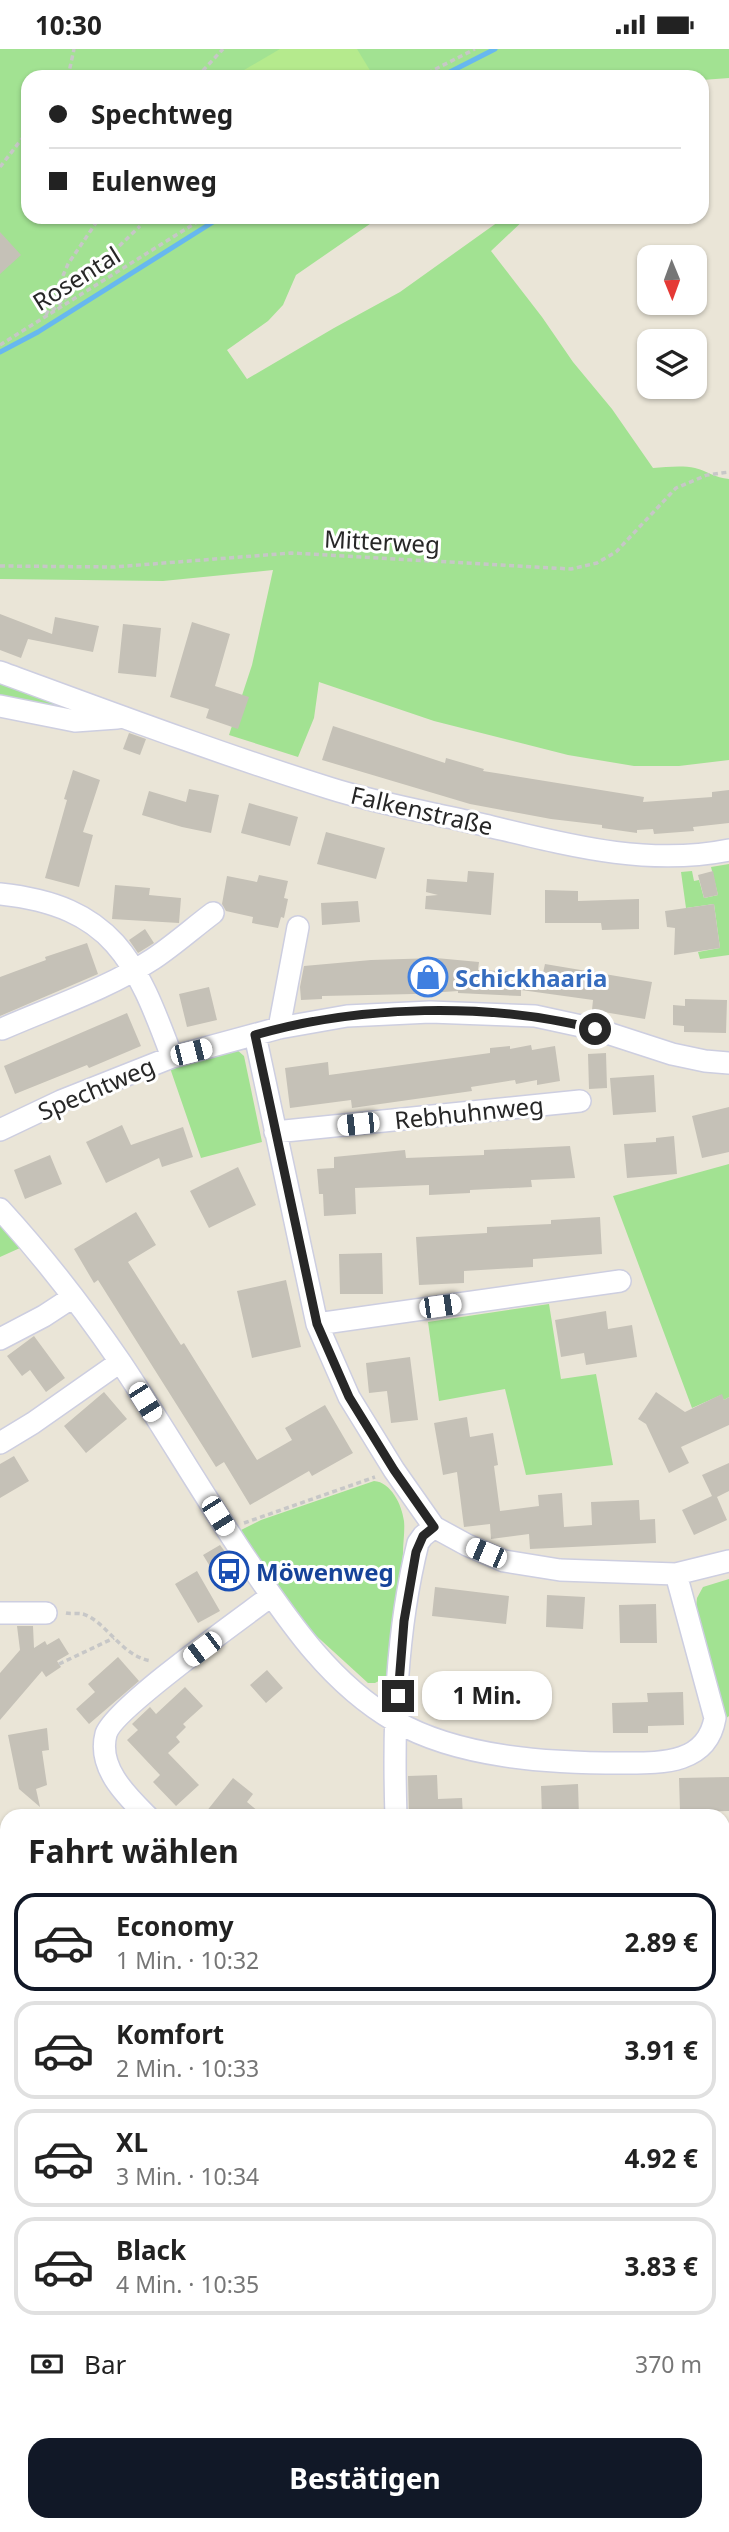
<!DOCTYPE html>
<html lang="de">
<meta charset="utf-8">
<style>
:root{--surface:#fff;--page:#f2f2f2;--text:#222;--muted:#767676;--line:#e0e0e0;--accent:#111827}
body{margin:0;font-family:"Noto Sans",sans-serif;background:var(--page);color:var(--text);height:100vh;display:flex;flex-direction:column;font-size:26px;white-space:nowrap}
*{box-sizing:border-box;margin:0}
p{font-size:23px;color:var(--muted)}
.icon{flex:none;width:38px;height:38px;fill:none;stroke:currentColor;stroke-width:2;stroke-linecap:round;stroke-linejoin:round}
.map{position:relative;flex:1;overflow:hidden}
.sheet{position:absolute;left:0px;top:1760px;width:730px;height:723px;display:flex;flex-direction:column;background:var(--surface);border-radius:21px 21px 0 0;box-shadow:0 2px 5px #0004}
.sheet>*{flex:none}
.banner{position:absolute;left:21px;top:21px;width:688px;height:154px;border-radius:21px;box-shadow:0 2px 5px #0004;display:grid;align-content:center;height:154px;padding:0 28px;background:var(--surface)}
.needle{width:46px;rotate:179deg}
.buttons{position:absolute;left:637px;top:196px;display:grid;gap:14px}
.buttons a{display:grid;place-items:center;width:70px;height:70px;border-radius:14px;background:var(--surface);box-shadow:0 2px 5px #0004;font-size:35px}
.end{position:absolute;width:32px;height:32px;margin:-16px;border:9px solid #272727;background:#fff;box-shadow:0 0 0 4px #fff}
.from{border-radius:50%}
.bubble{position:absolute;height:49px;border-radius:21px;background:var(--surface);box-shadow:0 2px 5px #0004;font-size:23px;font-weight:700;line-height:49px;text-align:center}
.car{position:absolute;width:21px;height:42px;margin:-21px -10px;border-radius:9px;box-shadow:0 0 5px 2px #0007;background:linear-gradient(#fff 24%,#345 0 40%,#fff 0 76%,#345 0 86%,#fff 0)}
.banner b{display:flex;align-items:center;gap:24px;height:66px;font-size:26px}
.banner b+b{border-top:2px solid var(--line)}
.banner i{width:18px;height:18px;background:var(--text)}
ul{padding:0;list-style:none}
li{display:flex;align-items:center;gap:21px;height:98px;margin:0 14px 10px;padding:0 14px;border:4px solid var(--line);border-radius:21px}
li div{flex:1}
li b{display:block;font-size:26px}
li em{font-style:normal;font-weight:700}
li.current{border-color:var(--accent)}
li>.icon{width:63px;height:63px;stroke-width:1.5}
h2{padding:0 28px;font-size:32px;line-height:84px}
.pay{display:flex;align-items:center;gap:18px;height:77px;padding:0 28px;font-size:26px}
.pay p{margin-inline-start:auto}
.button{display:flex;gap:14px;margin-top:auto;padding:14px 28px}
.button a{flex:1;height:80px;border-radius:21px;background:var(--accent);color:#fff;font-size:28px;font-weight:700;line-height:80px;text-align:center}
.status{display:flex;justify-content:space-between;align-items:center;height:49px;padding:0 35px;background:var(--surface);direction:ltr}
.status svg{height:19px;fill:currentColor}
.map>svg:first-child{display:block}
</style>
<div class="status"><b>10:30</b><svg viewBox="0 0 49 12"><path d="M0 12V9h3v3zM5 12V6h3v6zM10 12V3h3v9zM15 12V0h3v12zM26 1h20v11H26zM47 4h2v5h-2z"/></svg></div>
<div class="map">
<svg width="729" height="2483" viewBox="0 0 729 2483">
<rect width="100%" height="100%" fill="#eae5d7"/>
<path fill="#a2e292" d="M0 0H729V29L702 31V28H28V168H380L296 226 283 256 268 272 227 301 247 330 334 279 400 243 505 168H527L491 202 542 268 573 313 612 360 653 419C667 418 682 416 695 419 707 422 715 429 729 430V711L679 717H634L568 706 434 672 319 633 314 669 298 708 229 686 252 616 273 521 163 532 0 530Z
M0 634 89 664 0 652Z
M729 815V906L700 910 698 903 720 899 714 855 686 859 681 823 692 822 694 832 699 831 704 849 718 846 711 818Z
M236 1000 244 1007 262 1093 201 1109 170 1019Z
M729 1115V1348L724 1351 721 1346 692 1359 613 1147Z
M0 1177 20 1199 0 1208Z
M549 1255 561 1330 596 1325 613 1416 526 1426 505 1340 439 1352 428 1273Z
M374 1432C391 1433 402 1456 404 1472 405 1482 403 1494 403 1504 400 1545 393 1586 388 1627L375 1634H368L311 1582 284 1550 241 1481 261 1471Z
M729 1530V1667L725 1670 696 1558 697 1549 703 1538Z
M729 2149V2483H682L676 2476H723V2152Z
M0 2195 7 2203V2280L0 2267Z
M0 2306 7 2320V2399L0 2384Z
M109 2476H173L170 2483H113Z"/>
<path fill="#b5ea8d" d="M280 0H357L374 28H232Z"/>
<g fill="none" stroke-linecap="round" stroke-linejoin="round">
<path stroke="#67b8ef" stroke-width="5" d="M440 28 495 0
M0 303 38 283 221 168"/>
</g>
<path fill="#c5c1b7" d="M0 183 21 206 0 225Z
M0 565 52 585 55 568 99 577 93 603 28 590 21 609 0 601Z
M192 573 230 585 215 637 249 648 238 680 206 669 209 660 170 648Z
M123 575 161 579 156 628 118 624Z
M333 677 445 714 446 709 484 720 483 722 644 748 643 753 712 748V743L729 741V774L693 778 694 782 654 785 653 780 637 781V784L602 779V776L551 770 470 755 322 711Z
M129 684 146 690 140 706 123 700Z
M73 721 100 731 83 783 93 786 79 838 45 829 67 751 64 750Z
M189 740 219 746 211 784 182 778 142 766 149 742 186 753Z
M249 754 298 768 290 797 241 784Z
M326 783 385 799 376 830 317 815Z
M468 822 494 824 491 866 425 860 426 847 438 846 426 843 427 830 467 833Z
M713 822 718 846 704 849 698 826Z
M259 826 288 832 284 849 288 850 284 869 281 868 278 879 252 874 253 868 226 862 222 855 227 827 257 833Z
M115 836 150 839 149 846 181 849 179 874 112 870Z
M545 841 578 842V852L639 850V880L602 881 601 874H545Z
M358 852 360 873 322 876 321 854Z
M714 855 720 899 674 906 675 879 667 878 665 862Z
M145 880 154 894 138 904 129 891Z
M87 894 98 925 0 967V928L46 911 45 908Z
M436 909 479 913 478 921 543 924 545 915 652 933 645 970 592 961 593 951 521 941V947L458 944V942L414 945 322 947V950L301 951 300 938 304 917 371 911Z
M209 938 217 971 187 978 179 945Z
M685 950 727 951 726 984 684 983V977L673 976V956L685 957Z
M127 964 141 997 89 1019 87 1016 15 1045 4 1017Z
M531 996 532 1001 555 997 560 1032 537 1036V1031L516 1035 515 1031 471 1038 472 1042 352 1059 351 1051 290 1059 285 1019 328 1013 329 1026 490 1004V999L510 997V1000Z
M606 1004 607 1039 589 1040 588 1005Z
M654 1026 656 1063 613 1066 610 1029Z
M729 1058V1103L702 1109 692 1067Z
M122 1076 131 1096 183 1078 193 1108 162 1118 159 1109 106 1134 86 1093Z
M674 1087 677 1125 627 1129 624 1095 656 1093V1089Z
M570 1097 575 1129 531 1131 532 1138 470 1141V1144L429 1146V1136L355 1139 356 1165 324 1167 323 1145H319L317 1120 334 1119V1108L405 1101 406 1109 484 1106V1101Z
M50 1106 62 1135 25 1150 14 1121Z
M238 1118 256 1156 209 1179 190 1142Z
M136 1163 156 1196 128 1213 181 1296 184 1294 257 1411 292 1391 285 1379 325 1356 353 1404 312 1427 309 1422 250 1456 224 1413 216 1418 98 1231 94 1234 74 1200Z
M600 1168 602 1205 533 1210V1218L464 1222V1234L419 1236 416 1188 487 1184V1178L551 1175V1171Z
M382 1204 383 1245H340L339 1205Z
M286 1231 301 1298 252 1309 237 1242Z
M606 1262 608 1280 632 1276 637 1308 586 1316 584 1304 561 1308 555 1271Z
M34 1287 65 1329 46 1343 30 1321 22 1327 7 1307Z
M410 1308 418 1371 391 1374 387 1342 369 1344 366 1314Z
M104 1343 127 1370 86 1404 64 1377Z
M656 1343 685 1363 722 1345 724 1351 729 1348V1376L681 1398 689 1414 669 1424 646 1375 638 1370Z
M467 1368 470 1388 493 1384 498 1416 494 1417 500 1462 539 1457 538 1446 562 1444 564 1478 592 1476 591 1453 639 1451 640 1471 655 1470 656 1494 530 1500 529 1485 491 1490 490 1475 464 1478 457 1423 443 1426 434 1374Z
M14 1407 29 1432 0 1449V1415Z
M729 1414V1442L717 1448 727 1471 694 1486 682 1461 712 1447 702 1426Z
M220 1496 229 1508 211 1519 203 1506Z
M197 1522 220 1562 198 1574 175 1535Z
M435 1538 509 1547 506 1575 432 1567Z
M547 1546 585 1548 583 1580 546 1578Z
M656 1555 657 1594H620L619 1556Z
M17 1577H33L34 1599 45 1592 47 1596 59 1589 69 1605 57 1612 61 1618 46 1628 42 1622 0 1671V1624L20 1601Z
M118 1608 139 1632 89 1675 76 1660 95 1643 88 1635Z
M267 1621 283 1639 266 1654 250 1636Z
M185 1638 203 1657 183 1675 186 1678 176 1688 180 1693 168 1704 199 1736 176 1757 153 1733 160 1726 127 1691 138 1681 132 1675 150 1658 156 1665Z
M683 1643 684 1676 648 1677V1684H613L612 1654 648 1653 647 1644Z
M47 1679 49 1701 42 1702 47 1736 36 1740 40 1758 19 1740 8 1686Z
M437 1726 438 1750 462 1749 463 1768H409L408 1727Z
M729 1728V1762L680 1763 679 1729Z
M233 1729 253 1745 247 1753 265 1768H202Z
M578 1735 579 1768H542L541 1737Z"/>
<g fill="none" stroke-linecap="round" stroke-linejoin="round">
<defs>
<path id="minor" d="M0 623C109 663 218 704 329 739 379 755 433 764 484 776 564 795 646 818 729 801
M0 657 75 672 117 669
M0 845C113 857 136 911 172 1008
M279 979 298 878
M2 980C52 958 107 940 153 910 174 896 193 879 213 864
M255 986 317 1275 349 1348 394 1421 434 1478 467 1496 504 1512 560 1521 676 1525 729 1512
M0 1081 61 1052 172 1008 279 979 347 967 430 963 535 967 595 980 672 1005 705 1012 729 1014
M275 1083 580 1052
M0 1160C44 1208 84 1260 121 1314 165 1380 205 1449 249 1514 290 1574 331 1635 395 1672 459 1709 549 1714 622 1714 660 1714 707 1716 715 1669L676 1525
M317 1275 620 1232
M0 1290 44 1267 73 1248
M0 1394 33 1374 120 1313
M0 1564H46
M148 1768C127 1747 97 1719 106 1685 113 1660 242 1569 271 1547
M396 1768C393 1677 396 1582 418 1494L423 1487 434 1478
M723 1886 729 1884
M0 2043 7 2050
M723 2116 729 2112
M723 2143 729 2140
M0 2417 7 2432
M28 2476 32 2483
M514 2476 525 2483
M182 2483 184 2476
M366 2483 370 2476"/>
</defs>
<use href="#minor" stroke="#cdcee0" stroke-width="24"/>
<path stroke="#c7c7c7" stroke-width="3.5" stroke-dasharray="5 3.5" stroke-linecap="butt" d="M68 28 74 0
M197 28 223 0
M420 28 475 0
M0 118 28 82
M52 262 140 177
M46 266 68 215 100 168
M0 296 205 168
M0 517 114 518 291 504 571 520 597 514 616 503 676 439 707 426 729 423
M244 1474 375 1428
M66 1564C71 1565 78 1564 83 1565 107 1573 121 1607 151 1612
M59 1615 114 1589
M723 2056 729 2066
M723 2314 729 2308
M723 2338H729
M723 2409H729"/>
<use href="#minor" stroke="#fff" stroke-width="21"/>
<defs>
<path id="rail" d="M0 2285 7 2299
M96 2476 100 2483"/>
</defs>
<use href="#rail" stroke="#9b9bb2" stroke-width="8"/>
<use href="#rail" stroke="#fff" stroke-width="5" stroke-dasharray="16" stroke-linecap="butt"/>
</g>
<g fill="none" stroke-linecap="round" stroke-linejoin="round">
<path stroke="#272727" stroke-width="9" d="M398 1647 404 1572 416 1503 423 1487 434 1478 394 1421 349 1348 317 1275 255 986C359 956 490 953 595 980"/>
</g>
<defs>
<symbol id="shop-ring" viewBox="-11 -11 22 22"><circle r="9.5" fill="#fff" stroke="#3f7fe0" stroke-width="1.5"/><path d="M-5-2.5h2.3a2.7 3.5 0 0 1 5.4 0H5L5.5 6h-11ZM-1.5-2.5h3a1.5 2.3 0 0 0-3 0Z" fill="#3f7fe0"/></symbol>
<symbol id="bus-ring" viewBox="-11 -11 22 22"><circle r="9.5" fill="#fff" stroke="#1a4fb4" stroke-width="1.5"/><path d="M-5-6H5V4H4V6H2V4H-2V6H-4V4H-5ZM-3.5-4V0h7V-4ZM-3.5 1.2v1.5H-2V1.2ZM2 1.2v1.5H3.5V1.2Z" fill="#1a4fb4"/></symbol>
</defs>
<g fill-rule="evenodd">
<use href="#shop-ring" x="406" y="906" width="44" height="44"/>
<use href="#bus-ring" x="207" y="1500" width="44" height="44"/>
</g>
<g text-anchor="middle" dominant-baseline="central" stroke-width="6" stroke-linejoin="round" paint-order="stroke">
<g font-size="24" fill="#272727" stroke="#fff">
<text transform="translate(76 229) rotate(-32)">Rosental</text>
<text transform="translate(382 492) rotate(3)">Mitterweg</text>
<text transform="translate(422 761) rotate(13)">Falkenstraße</text>
<text transform="translate(96 1039) rotate(-23)">Spechtweg</text>
<text transform="translate(469 1063) rotate(-6)">Rebhuhnweg</text>
</g>
<g font-size="24" font-weight="bold" fill="#366cbe" stroke="#fff" text-anchor="start">
<text x="455" y="928">Schickhaaria</text>
</g>
<g font-size="24" font-weight="bold" fill="#164399" stroke="#fff" text-anchor="start">
<text x="256" y="1522">Möwenweg</text>
</g>
</g>
</svg>
<div class="buttons">
<a><svg class="needle" viewBox="-14 -14 28 28"><path d="M0-13l5 13h-10z" fill="#e53935"/><path d="M0 13l5-13h-10z" fill="#767676"/></svg></a>
<a><svg class="icon" aria-label="layers" viewBox="0 0 24 24"><path d="M12 4l9 5-9 5-9-5zM3 14l9 5 9-5"/></svg></a>
</div>
<i class="end from" style="left:595px;top:980px"></i>
<i class="end" style="left:398px;top:1647px"></i>
<div class="bubble" style="left:422px;top:1622px;width:130px">1 Min.</div>
<i class="car" style="left:191px;top:1003px;rotate:76deg"></i>
<i class="car" style="left:358px;top:1075px;rotate:264deg"></i>
<i class="car" style="left:440px;top:1257px;rotate:82deg"></i>
<i class="car" style="left:145px;top:1353px;rotate:148deg"></i>
<i class="car" style="left:218px;top:1467px;rotate:148deg"></i>
<i class="car" style="left:486px;top:1504px;rotate:293deg"></i>
<i class="car" style="left:202px;top:1600px;rotate:233deg"></i>
<div class="banner">
<b><i class="from"></i>Spechtweg</b>
<b><i></i>Eulenweg</b>
</div>
<section class="sheet">
<h2>Fahrt wählen</h2>
<ul>
<li class="current"><svg class="icon" aria-label="car" viewBox="0 0 24 24"><path d="M5 17H2v-5l4-1 3-4h7l3 4 3 1v5h-3M9 17h6M6 11h13"/><circle cx="7" cy="17" r="2"/><circle cx="17" cy="17" r="2"/></svg><div><b>Economy</b><p>1 Min. · 10:32</p></div><em>2.89 €</em></li>
<li><svg class="icon" aria-label="car" viewBox="0 0 24 24"><path d="M5 17H2v-5l4-1 3-4h7l3 4 3 1v5h-3M9 17h6M6 11h13"/><circle cx="7" cy="17" r="2"/><circle cx="17" cy="17" r="2"/></svg><div><b>Komfort</b><p>2 Min. · 10:33</p></div><em>3.91 €</em></li>
<li><svg class="icon" aria-label="car" viewBox="0 0 24 24"><path d="M5 17H2v-5l4-1 3-4h7l3 4 3 1v5h-3M9 17h6M6 11h13"/><circle cx="7" cy="17" r="2"/><circle cx="17" cy="17" r="2"/></svg><div><b>XL</b><p>3 Min. · 10:34</p></div><em>4.92 €</em></li>
<li><svg class="icon" aria-label="car" viewBox="0 0 24 24"><path d="M5 17H2v-5l4-1 3-4h7l3 4 3 1v5h-3M9 17h6M6 11h13"/><circle cx="7" cy="17" r="2"/><circle cx="17" cy="17" r="2"/></svg><div><b>Black</b><p>4 Min. · 10:35</p></div><em>3.83 €</em></li>
</ul>
<div class="pay"><svg class="icon" aria-label="cash" viewBox="0 0 24 24"><path d="M3 7h18v10H3z"/><circle cx="12" cy="12" r="2"/></svg>Bar<p>370 m</p></div>
<div class="button"><a>Bestätigen</a></div>
</section>
</div>
